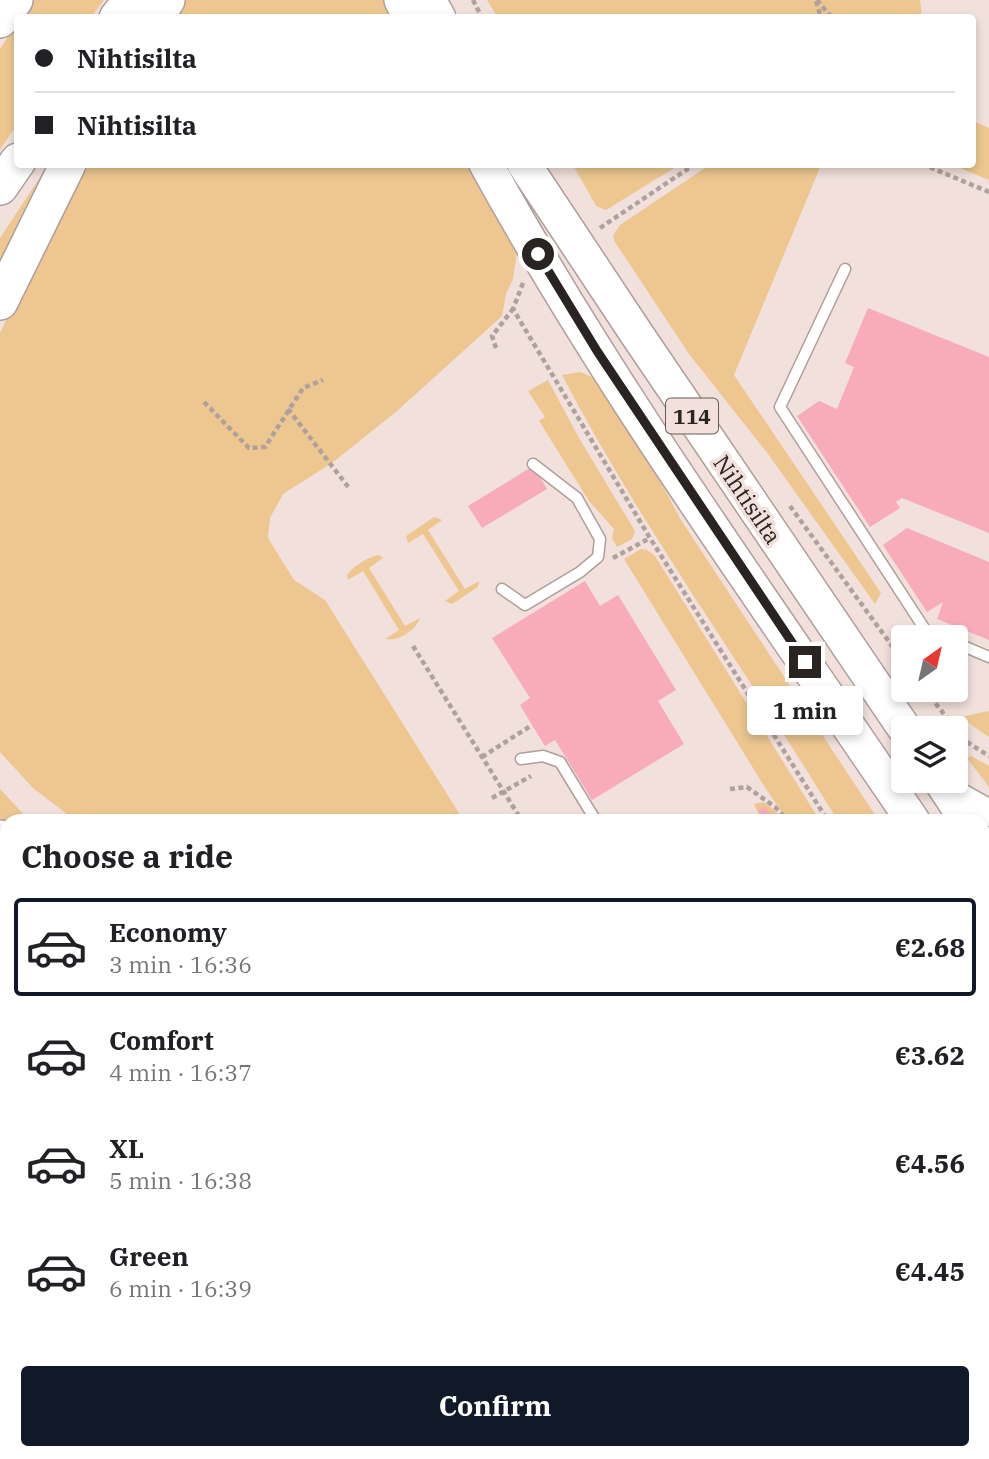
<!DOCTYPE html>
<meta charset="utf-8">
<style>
:root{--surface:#fff;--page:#f2f2f2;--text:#202124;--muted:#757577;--line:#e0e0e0;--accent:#111827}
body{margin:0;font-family:"IBM Plex Serif",serif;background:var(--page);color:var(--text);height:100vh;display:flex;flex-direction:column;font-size:26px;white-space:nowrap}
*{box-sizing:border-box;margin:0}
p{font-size:23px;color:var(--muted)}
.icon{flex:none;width:38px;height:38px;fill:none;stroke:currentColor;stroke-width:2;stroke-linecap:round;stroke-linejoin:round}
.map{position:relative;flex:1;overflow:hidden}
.sheet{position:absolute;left:0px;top:814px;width:990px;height:646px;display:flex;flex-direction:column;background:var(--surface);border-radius:21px 21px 0 0;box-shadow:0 4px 10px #0003}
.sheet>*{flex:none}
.guide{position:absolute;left:14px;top:14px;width:962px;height:154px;border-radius:7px;box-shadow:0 4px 10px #0003;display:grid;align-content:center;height:154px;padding:0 21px;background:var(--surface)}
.needle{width:46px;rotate:34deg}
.controls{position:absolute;left:891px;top:625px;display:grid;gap:14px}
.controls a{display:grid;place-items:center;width:77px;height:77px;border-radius:7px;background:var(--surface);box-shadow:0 4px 10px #0003;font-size:35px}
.end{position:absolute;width:32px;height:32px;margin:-16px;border:9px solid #292321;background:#fff;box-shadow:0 0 0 4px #fff}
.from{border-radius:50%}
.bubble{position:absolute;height:49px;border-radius:7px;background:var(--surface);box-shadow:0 4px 10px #0003;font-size:23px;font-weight:700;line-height:49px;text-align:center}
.guide b{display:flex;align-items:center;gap:24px;height:66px;font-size:26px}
.guide b+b{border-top:2px solid var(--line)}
.guide i{width:18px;height:18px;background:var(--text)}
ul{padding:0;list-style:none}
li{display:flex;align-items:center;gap:21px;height:98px;margin:0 14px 10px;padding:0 7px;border:4px solid transparent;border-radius:7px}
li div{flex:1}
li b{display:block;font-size:26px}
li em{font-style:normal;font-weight:700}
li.on{border-color:var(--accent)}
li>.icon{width:63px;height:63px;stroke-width:1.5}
h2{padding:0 21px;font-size:32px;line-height:84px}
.button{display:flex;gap:14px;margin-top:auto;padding:14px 21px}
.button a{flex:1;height:80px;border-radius:7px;background:var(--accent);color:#fff;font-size:28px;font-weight:700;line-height:80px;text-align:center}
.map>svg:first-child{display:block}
</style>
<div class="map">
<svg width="989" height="1459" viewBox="0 0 989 1459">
<rect width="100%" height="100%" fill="#f1e0dc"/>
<path fill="#edc78f" d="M33 0H104L91 17 22 18Z
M182 0H385L392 17 171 18Z
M487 0H920L922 17 498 18Z
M17 23V124L0 150V49Z
M973 121 989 128V180L953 165 973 164Z
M711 164 821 165 734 375 881 593 875 604 768 454 689 354 615 242 613 236 620 225Z
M48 165H59L0 279V238Z
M84 165H470L517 252 513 279 506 294 502 316 397 411 332 463 283 494 270 518 268 538 294 580 325 600 464 821H76L33 788 0 752V333L51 226Z
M573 165H679L606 210 596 206Z
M580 372 598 379 615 397 681 520 879 821H838C747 671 643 530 562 375Z
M548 380 579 438 635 531 632 539 617 547 612 538 614 529 589 501 539 421 545 417 528 391Z
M434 517 442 520 428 530 465 589 479 581 478 587 452 604 445 601 459 591 423 534 408 543 406 536Z
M641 549 647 550 655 556 820 821H788L766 789 624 559Z
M379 555 383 558 369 568 405 626 420 618C416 631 397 642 385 639L399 630 363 571 348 580 347 575C353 566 368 557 379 555Z
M989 711V737L960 717Z
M971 756 989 766V787L967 758Z
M0 789 30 821H7V824L0 818Z
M764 802 787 821H762L754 804Z
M0 881 7 886V934L0 928Z
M0 957 7 962V1193L0 1196Z
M984 987 989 995V1066L984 1067Z
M984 1125 989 1138V1444L984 1443Z
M7 1225V1287L0 1286V1227Z
M731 1452 740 1459H521L501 1453Z
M81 1453H142L165 1459H100Z
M776 1453H857L861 1459H785Z"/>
<path fill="#f8abb9" d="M868 308 989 357V533L902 498 896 502 900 508 870 527 797 416 819 401 837 409 854 367 845 363Z
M533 466 547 489 482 528 468 506Z
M907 528 989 562V640L937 619 943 602 927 612 883 545Z
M585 581 600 606 618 595 676 690 658 701 684 744 592 800 555 740 545 746 532 725 520 705 530 698 492 638Z
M765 806 771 816 765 820 758 810Z"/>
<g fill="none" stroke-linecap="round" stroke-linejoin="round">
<defs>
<path id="service" d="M845 269 780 407 926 631 940 637
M502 589 525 605 580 572 598 557 600 539 577 498 533 464
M956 643 989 657
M521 759 543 756 560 762 596 821"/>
<path id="tertiary" d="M948 790 989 813"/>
<path id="primary" d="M401 0 410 18
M429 0 439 18
M486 164C612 393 767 605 913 821
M524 164 636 333 904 728
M940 780 967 821
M984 846 989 855
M984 924 989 932"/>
<path id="trunk" d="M117 18 131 0
M155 18 167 0
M0 20 15 0
M0 187 18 161
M0 302 68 164
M0 838 7 844
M0 871 7 875
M941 1452 960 1459"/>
<path id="motorway" d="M0 939 7 945
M0 1212 7 1210
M0 1302 7 1303
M0 1337 7 1339
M0 1390 7 1392
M0 1436 7 1438
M51 1452 71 1459
M226 1452 248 1459
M411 1452 433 1459
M754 1452 763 1459
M831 1452 860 1459"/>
</defs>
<use href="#service" stroke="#af9f9c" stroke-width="13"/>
<use href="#tertiary" stroke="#af9f9c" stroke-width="29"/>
<use href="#primary" stroke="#af9f9c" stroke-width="36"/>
<use href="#trunk" stroke="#af9f9c" stroke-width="38"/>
<use href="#motorway" stroke="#af9f9c" stroke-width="41"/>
<path stroke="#afa19e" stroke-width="4.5" stroke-dasharray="5 3.5" stroke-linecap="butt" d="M473 0 482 18
M817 0 832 18
M816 1 821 18
M922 164 989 192
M600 228 695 164
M523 283 513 309 650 538 828 821
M496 348 492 336 513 309
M204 402 249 448 265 447 303 388 323 380
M288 409 349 488
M790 506 903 661
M613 558 650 538
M413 646 522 821
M925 690 955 728
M956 729 967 742 989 756
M482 757 532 725
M730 789 747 787 775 807 788 821
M492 798 531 776
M984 975 989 984
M984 1079 989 1076
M984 1103 989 1114"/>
<use href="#service" stroke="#fff" stroke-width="10"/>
<use href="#tertiary" stroke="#fff" stroke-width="26"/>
<use href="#primary" stroke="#fff" stroke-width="33"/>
<use href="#trunk" stroke="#fff" stroke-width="35"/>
<use href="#motorway" stroke="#fff" stroke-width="38"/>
</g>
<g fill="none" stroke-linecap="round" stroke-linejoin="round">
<path stroke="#292321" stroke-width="9" d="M538 254 597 351 805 662"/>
</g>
<g text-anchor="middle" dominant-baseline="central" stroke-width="7" stroke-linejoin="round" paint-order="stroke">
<rect fill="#f1e0dc" stroke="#655c59" stroke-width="2" x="666" y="398.5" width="52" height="35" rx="5"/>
<g font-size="21" font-weight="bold" fill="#292321">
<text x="692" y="416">114</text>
</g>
<g font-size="23" fill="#292321" stroke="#f1e0dc">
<text transform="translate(748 499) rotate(56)">Nihtisilta</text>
</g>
</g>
</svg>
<div class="controls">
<a><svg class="needle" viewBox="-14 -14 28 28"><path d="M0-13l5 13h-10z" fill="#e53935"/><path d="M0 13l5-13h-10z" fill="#757577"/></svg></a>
<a><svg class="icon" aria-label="layers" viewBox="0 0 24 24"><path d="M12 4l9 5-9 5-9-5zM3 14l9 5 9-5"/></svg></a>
</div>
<i class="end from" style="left:538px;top:254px"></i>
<i class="end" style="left:805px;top:662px"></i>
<div class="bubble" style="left:747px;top:686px;width:116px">1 min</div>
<div class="guide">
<b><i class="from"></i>Nihtisilta</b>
<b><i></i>Nihtisilta</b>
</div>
<section class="sheet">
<h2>Choose a ride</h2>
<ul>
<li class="on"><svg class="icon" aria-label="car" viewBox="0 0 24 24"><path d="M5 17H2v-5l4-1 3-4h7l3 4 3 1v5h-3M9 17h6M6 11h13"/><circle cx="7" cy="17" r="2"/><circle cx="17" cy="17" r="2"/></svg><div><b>Economy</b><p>3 min · 16:36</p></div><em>€2.68</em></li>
<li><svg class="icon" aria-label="car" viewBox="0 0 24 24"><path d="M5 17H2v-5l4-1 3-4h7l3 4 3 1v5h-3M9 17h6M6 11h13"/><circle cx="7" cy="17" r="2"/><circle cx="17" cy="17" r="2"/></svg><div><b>Comfort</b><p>4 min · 16:37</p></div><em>€3.62</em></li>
<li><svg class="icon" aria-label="car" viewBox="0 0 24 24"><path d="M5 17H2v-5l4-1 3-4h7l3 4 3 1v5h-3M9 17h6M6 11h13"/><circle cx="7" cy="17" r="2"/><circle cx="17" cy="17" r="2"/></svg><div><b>XL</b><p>5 min · 16:38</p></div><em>€4.56</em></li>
<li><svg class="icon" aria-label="car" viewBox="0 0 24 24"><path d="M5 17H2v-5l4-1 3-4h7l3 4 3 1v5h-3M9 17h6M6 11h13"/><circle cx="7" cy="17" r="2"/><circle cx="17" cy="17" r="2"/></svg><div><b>Green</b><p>6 min · 16:39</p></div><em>€4.45</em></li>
</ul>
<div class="button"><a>Confirm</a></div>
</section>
</div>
